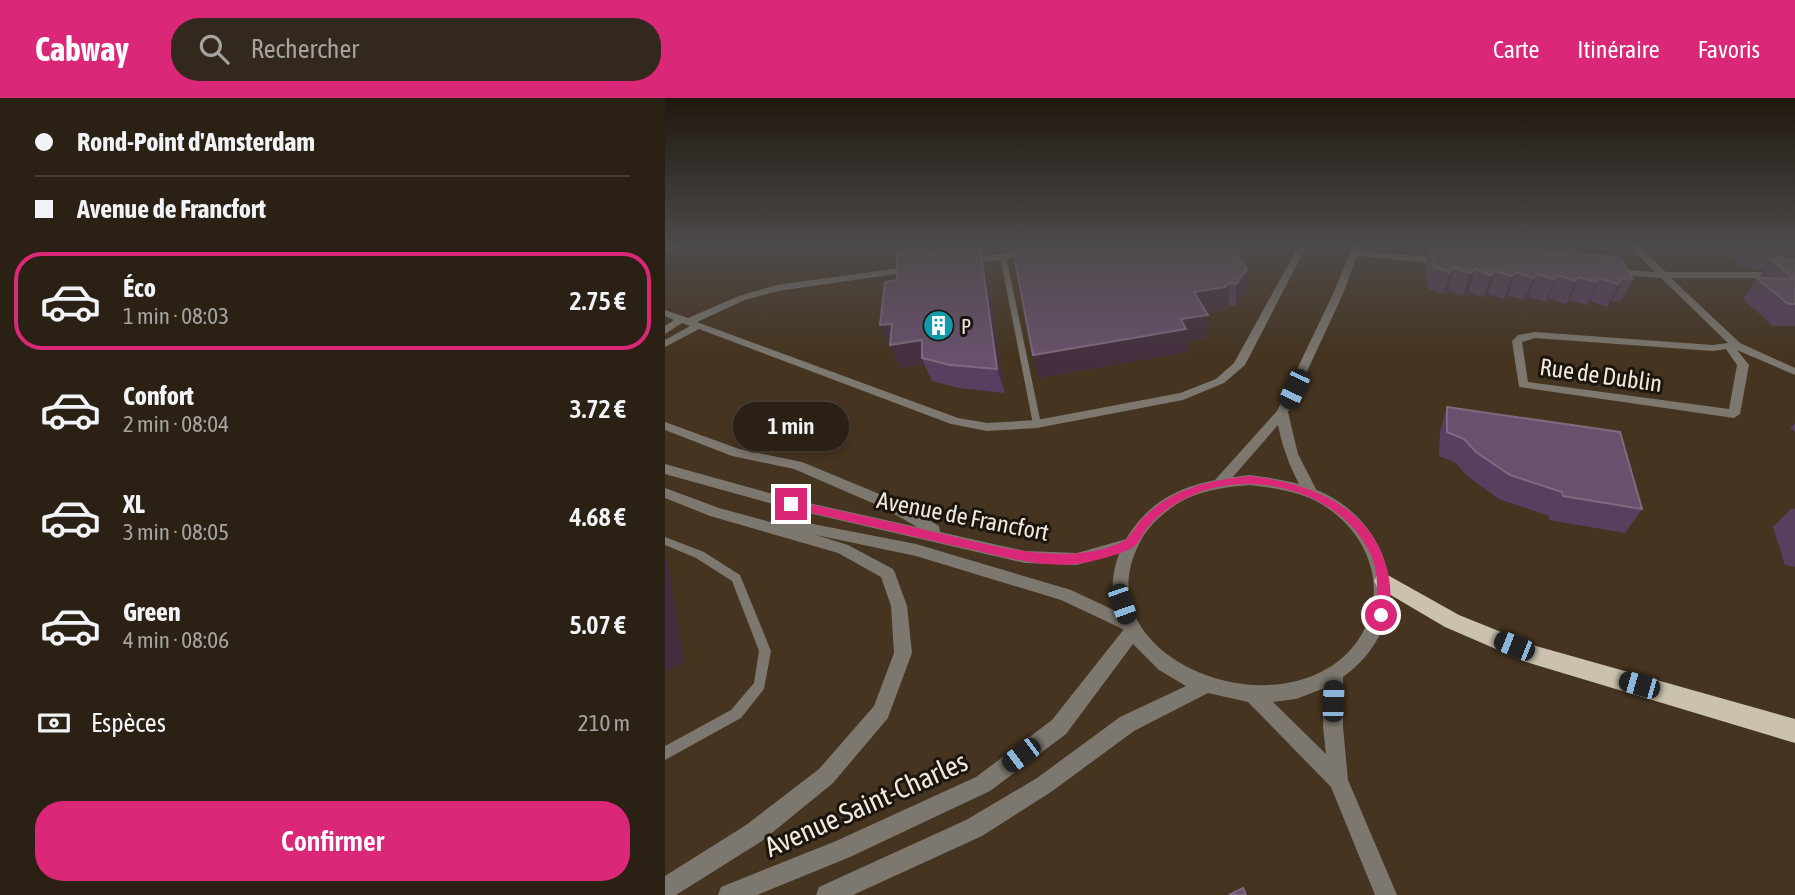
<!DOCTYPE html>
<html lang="fr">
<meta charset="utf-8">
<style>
:root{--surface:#2a2014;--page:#32281d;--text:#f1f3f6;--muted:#a5a3a0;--line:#463e34;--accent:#db2777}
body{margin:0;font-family:"Asap Condensed",sans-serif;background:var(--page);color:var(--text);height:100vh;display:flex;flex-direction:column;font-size:26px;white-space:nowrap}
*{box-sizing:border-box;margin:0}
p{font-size:23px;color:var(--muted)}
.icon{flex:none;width:38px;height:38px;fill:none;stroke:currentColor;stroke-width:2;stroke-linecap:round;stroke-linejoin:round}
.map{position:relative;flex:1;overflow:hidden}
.side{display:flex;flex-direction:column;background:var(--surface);width:665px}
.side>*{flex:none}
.banner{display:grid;align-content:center;height:154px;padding:0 35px;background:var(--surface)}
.end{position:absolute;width:32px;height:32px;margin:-16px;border:9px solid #db2777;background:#fff;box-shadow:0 0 0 4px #fff}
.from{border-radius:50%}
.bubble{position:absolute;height:49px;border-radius:24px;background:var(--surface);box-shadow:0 4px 10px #0003,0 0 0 2px var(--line);font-size:23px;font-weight:600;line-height:49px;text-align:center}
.car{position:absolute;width:21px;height:42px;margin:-21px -10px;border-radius:9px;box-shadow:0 0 5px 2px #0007;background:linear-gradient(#222 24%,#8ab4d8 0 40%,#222 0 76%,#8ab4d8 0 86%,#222 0)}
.banner b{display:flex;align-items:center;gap:24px;height:66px;font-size:26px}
.banner b+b{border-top:2px solid var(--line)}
.banner i{width:18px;height:18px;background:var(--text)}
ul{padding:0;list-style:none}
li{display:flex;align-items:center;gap:21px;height:98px;margin:0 14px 10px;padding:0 21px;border:4px solid transparent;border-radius:28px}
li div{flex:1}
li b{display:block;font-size:26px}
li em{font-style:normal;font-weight:600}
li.current{border-color:var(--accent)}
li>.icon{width:63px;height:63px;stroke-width:1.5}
.pay{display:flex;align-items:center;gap:18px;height:77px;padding:0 35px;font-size:26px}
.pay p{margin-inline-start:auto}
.button{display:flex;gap:14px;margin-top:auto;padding:14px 35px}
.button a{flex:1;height:80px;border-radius:28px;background:var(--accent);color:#fff;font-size:28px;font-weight:600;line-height:80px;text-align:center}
header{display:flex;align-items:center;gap:42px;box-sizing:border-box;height:98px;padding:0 35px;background:var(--accent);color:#fff}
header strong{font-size:33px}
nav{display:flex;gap:38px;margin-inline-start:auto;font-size:24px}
.search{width:490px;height:63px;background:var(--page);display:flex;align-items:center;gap:18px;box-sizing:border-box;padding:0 24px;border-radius:28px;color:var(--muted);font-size:26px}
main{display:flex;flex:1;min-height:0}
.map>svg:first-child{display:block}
</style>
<header>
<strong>Cabway</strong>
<div class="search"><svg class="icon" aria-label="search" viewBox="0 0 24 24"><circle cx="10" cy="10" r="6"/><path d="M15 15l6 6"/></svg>Rechercher</div>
<nav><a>Carte</a><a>Itinéraire</a><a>Favoris</a></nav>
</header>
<main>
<section class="side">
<div class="banner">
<b><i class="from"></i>Rond-Point d'Amsterdam</b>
<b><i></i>Avenue de Francfort</b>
</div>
<ul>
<li class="current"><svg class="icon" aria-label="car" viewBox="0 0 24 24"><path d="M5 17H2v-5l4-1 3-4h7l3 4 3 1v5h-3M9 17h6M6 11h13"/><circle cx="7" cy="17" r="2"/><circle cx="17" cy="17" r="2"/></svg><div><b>Éco</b><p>1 min · 08:03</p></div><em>2.75 €</em></li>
<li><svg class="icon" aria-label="car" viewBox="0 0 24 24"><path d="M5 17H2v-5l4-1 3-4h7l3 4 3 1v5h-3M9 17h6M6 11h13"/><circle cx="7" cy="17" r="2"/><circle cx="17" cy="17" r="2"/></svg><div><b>Confort</b><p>2 min · 08:04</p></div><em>3.72 €</em></li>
<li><svg class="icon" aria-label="car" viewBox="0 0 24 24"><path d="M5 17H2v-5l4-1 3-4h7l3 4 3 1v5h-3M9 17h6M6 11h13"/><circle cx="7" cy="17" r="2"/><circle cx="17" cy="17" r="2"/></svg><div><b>XL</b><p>3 min · 08:05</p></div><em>4.68 €</em></li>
<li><svg class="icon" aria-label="car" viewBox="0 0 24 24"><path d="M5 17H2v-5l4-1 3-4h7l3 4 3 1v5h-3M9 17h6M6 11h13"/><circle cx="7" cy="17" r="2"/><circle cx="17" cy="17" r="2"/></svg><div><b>Green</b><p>4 min · 08:06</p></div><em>5.07 €</em></li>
</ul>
<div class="pay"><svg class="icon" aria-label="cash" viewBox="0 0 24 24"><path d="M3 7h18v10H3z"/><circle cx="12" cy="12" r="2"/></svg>Espèces<p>210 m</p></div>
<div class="button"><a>Confirmer</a></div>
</section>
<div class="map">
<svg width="1130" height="797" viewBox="0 0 1130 797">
<rect width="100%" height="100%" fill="#382b1b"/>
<path fill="#45341f" d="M0 147H1130V797H0Z"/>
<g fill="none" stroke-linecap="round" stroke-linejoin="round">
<path fill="#7c786f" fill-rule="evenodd" d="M11 147H28L0 153V149Z
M338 156 341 158 376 326 372 329 368 326 335 158Z
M0 439 39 454 75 477 106 553 99 591 76 620 0 662V648L66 612 89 585 94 553 67 483 31 460 0 447Z"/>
<path fill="#7c786f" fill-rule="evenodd" d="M634 147H642L580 267 559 285 518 302 372 330 322 333 286 326 34 231 0 249V242L25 228 17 225 0 236V228L9 222 0 218V212L23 220 74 198 112 187 249 168 253 171 252 173 113 193 80 202 32 224 293 320 322 325 372 322 515 295 551 281 569 265Z
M688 147H694V153L778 160 782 163 778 166 692 158 678 196 623 314 633 356 653 395 651 399H641C628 376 618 353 613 327L560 388H550L548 385 550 382 612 313 668 196Z
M963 147H972L1001 174H1130V180H1006L1075 245 1130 270V277L1072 252 1084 267 1075 316 1069 320 854 289 847 243 853 237 870 234 1048 247 1063 245 996 180 945 176 943 174 948 171 990 174ZM870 240 1048 253 1061 251 1072 267 1064 311 863 284 857 244Z
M366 151 370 154 369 156 303 167 299 164 303 161Z
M0 324 74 351 137 364 229 402 274 428 275 434 360 453 412 455 465 440 470 442 473 446 470 450 412 467 360 465 126 411 0 376V366L126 401 252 429 219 410 129 371 67 358 0 332Z
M0 390 54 410 105 424 107 420 112 419 251 446 406 492 470 522 472 527 470 532 464 534 396 502 251 458 151 437 183 447 228 471 230 475 242 508 247 555 225 614 223 620 168 685 97 743 11 797H0V778L81 727 154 671 209 608 229 555 226 508 216 479 173 455 45 418 0 400Z"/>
<path fill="#7c786f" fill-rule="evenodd" d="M585 377C613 381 643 385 668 400 738 442 745 532 678 579V629L683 682 732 797H710L666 689 583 604 543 595 469 633 386 694 317 738 188 797H151L154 789 301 722 372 680 455 619 521 588 494 572 468 546 401 636 325 693 185 759 92 797H53L56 789 171 743 311 679 387 622 459 531C431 483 459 422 506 397 530 384 558 380 585 377ZM585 387C608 390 631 393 651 403 707 433 729 500 687 550 667 574 634 586 603 587 528 591 431 531 474 446 483 427 504 409 523 400 543 391 564 389 585 387ZM660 590 658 629 661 656 608 604 631 601Z"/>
<path fill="#cac2af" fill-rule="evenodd" d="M719 475 794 517 871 548 1130 621V645L861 564 780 529 712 489 709 483 712 477Z"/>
</g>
<path fill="#583f5f" d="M235 147H262L264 155 315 148 322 169 340 295 294 290 267 283 259 266 235 270 215 227 232 182Z
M347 147H584L583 167H579L582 171 581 193 571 208 564 207 560 211 541 215 543 240 521 243 522 254 374 280Z
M764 147H801L829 150 823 147H871L865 152 968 181 956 204 947 203 942 209 925 203 922 207 904 202 901 206 883 200 880 204 863 199 859 202 843 197 839 201 823 196 819 199 803 194 798 198 783 193 779 196 763 191 760 167Z
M1025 147H1130V228H1108L1078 201 1092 180H1094L1099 171H1080L1065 157H1037Z
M782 309 977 411 960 435 884 422V418L834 401 802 378 791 365 774 358 775 333Z
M1130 325V334L1125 330Z
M1127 410 1130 411V469L1120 467 1108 429Z"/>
<path fill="#442f3e" d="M260 147H262L264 153V163L240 166Z
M573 147H584L583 167H579V174L582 171 581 193 571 208V156Z
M861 147H871L857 159Z
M315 148 322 169 340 295 332 271Z
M789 170 783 193 779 196 785 174Z
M810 171 803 194 798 198 805 175Z
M830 173 823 196 819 199 826 177Z
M851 174 843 197 839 201 847 178Z
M872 176 863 199 859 202 868 180Z
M893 177 883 200 880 204 889 181Z
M914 179 904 202 901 206 910 183Z
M935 180 925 203 922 207 932 184Z
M958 180 947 203 942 209 953 186Z
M564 185V207L560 211 530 216 529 194Z
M543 217V240L521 243 522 254 374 280 368 257 516 221Z
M227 226 257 242V260L259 266 235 270 215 227Z
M0 457 2 458 19 565 0 574Z"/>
<path fill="#68516c" stroke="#7e697e" stroke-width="2" d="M235 147H260V151L235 154Z
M347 147H574L580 155 571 156 582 171 571 186 564 185 560 189 529 194 543 217 516 221 521 231 368 257Z
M765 147H801L950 159 955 160 968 181 958 180 953 186 935 180 932 184 914 179 910 183 893 177 889 181 872 176 868 180 851 174 847 178 830 173 826 177 810 171 805 175 789 170 785 174 769 169Z
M1089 147H1130V151H1093Z
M315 148 332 271 285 267 257 260V242L225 247 227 226 215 227 220 184 232 182V155L256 151V156Z
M1106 161 1130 162V206H1123L1092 180 1129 181Z
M782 309 955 334 977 411 898 398 897 394 845 377 811 354 799 341 782 334Z
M578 790 581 797H564Z"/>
<linearGradient id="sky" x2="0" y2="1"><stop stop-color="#1f180f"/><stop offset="0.57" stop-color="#4d4a4a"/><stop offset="1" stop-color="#4d4a4a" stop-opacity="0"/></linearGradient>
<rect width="1130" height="259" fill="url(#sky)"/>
<path fill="#db2777" d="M586 378C643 385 704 407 721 468 726 484 728 505 721 521L716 523 710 517C712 496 715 475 705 455 676 394 591 371 530 396 513 403 495 414 483 429 478 435 474 446 467 450 456 456 424 465 411 466 371 470 330 456 291 448 236 435 181 423 126 410L120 406 126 402C171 412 216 422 261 432 319 445 402 472 459 443 467 438 472 425 479 419 509 390 545 382 586 378Z"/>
<defs>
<symbol id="building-disc" viewBox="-11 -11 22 22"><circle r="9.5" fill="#0f9aa8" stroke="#1b150e"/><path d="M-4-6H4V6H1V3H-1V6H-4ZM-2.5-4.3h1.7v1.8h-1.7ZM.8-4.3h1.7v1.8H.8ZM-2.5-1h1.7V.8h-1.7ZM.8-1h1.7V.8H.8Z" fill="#fff"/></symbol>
</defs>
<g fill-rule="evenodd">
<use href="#building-disc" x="256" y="210" width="35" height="35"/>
</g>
<g text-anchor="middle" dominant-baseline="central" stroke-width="6" stroke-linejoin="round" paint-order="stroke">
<g font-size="21" fill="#f1e9df" stroke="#1b150e" text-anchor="start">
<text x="296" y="228">P</text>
</g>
<g font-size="24" fill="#f1e9df" stroke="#1b150e">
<text transform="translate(936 277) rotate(8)">Rue de Dublin</text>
<text transform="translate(298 418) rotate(11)">Avenue de Francfort</text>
</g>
<g font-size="28" fill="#f1e9df" stroke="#1b150e">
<text transform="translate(201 706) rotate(-24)">Avenue Saint-Charles</text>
</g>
</g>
</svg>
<i class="end from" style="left:716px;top:517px"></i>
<i class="end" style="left:126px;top:406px"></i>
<div class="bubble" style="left:68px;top:304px;width:116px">1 min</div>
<i class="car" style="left:629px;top:291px;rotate:205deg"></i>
<i class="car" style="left:457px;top:506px;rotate:161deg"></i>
<i class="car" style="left:849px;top:548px;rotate:292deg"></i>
<i class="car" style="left:974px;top:587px;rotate:286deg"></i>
<i class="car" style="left:668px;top:603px;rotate:2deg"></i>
<i class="car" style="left:356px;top:657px;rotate:233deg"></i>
</div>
</main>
